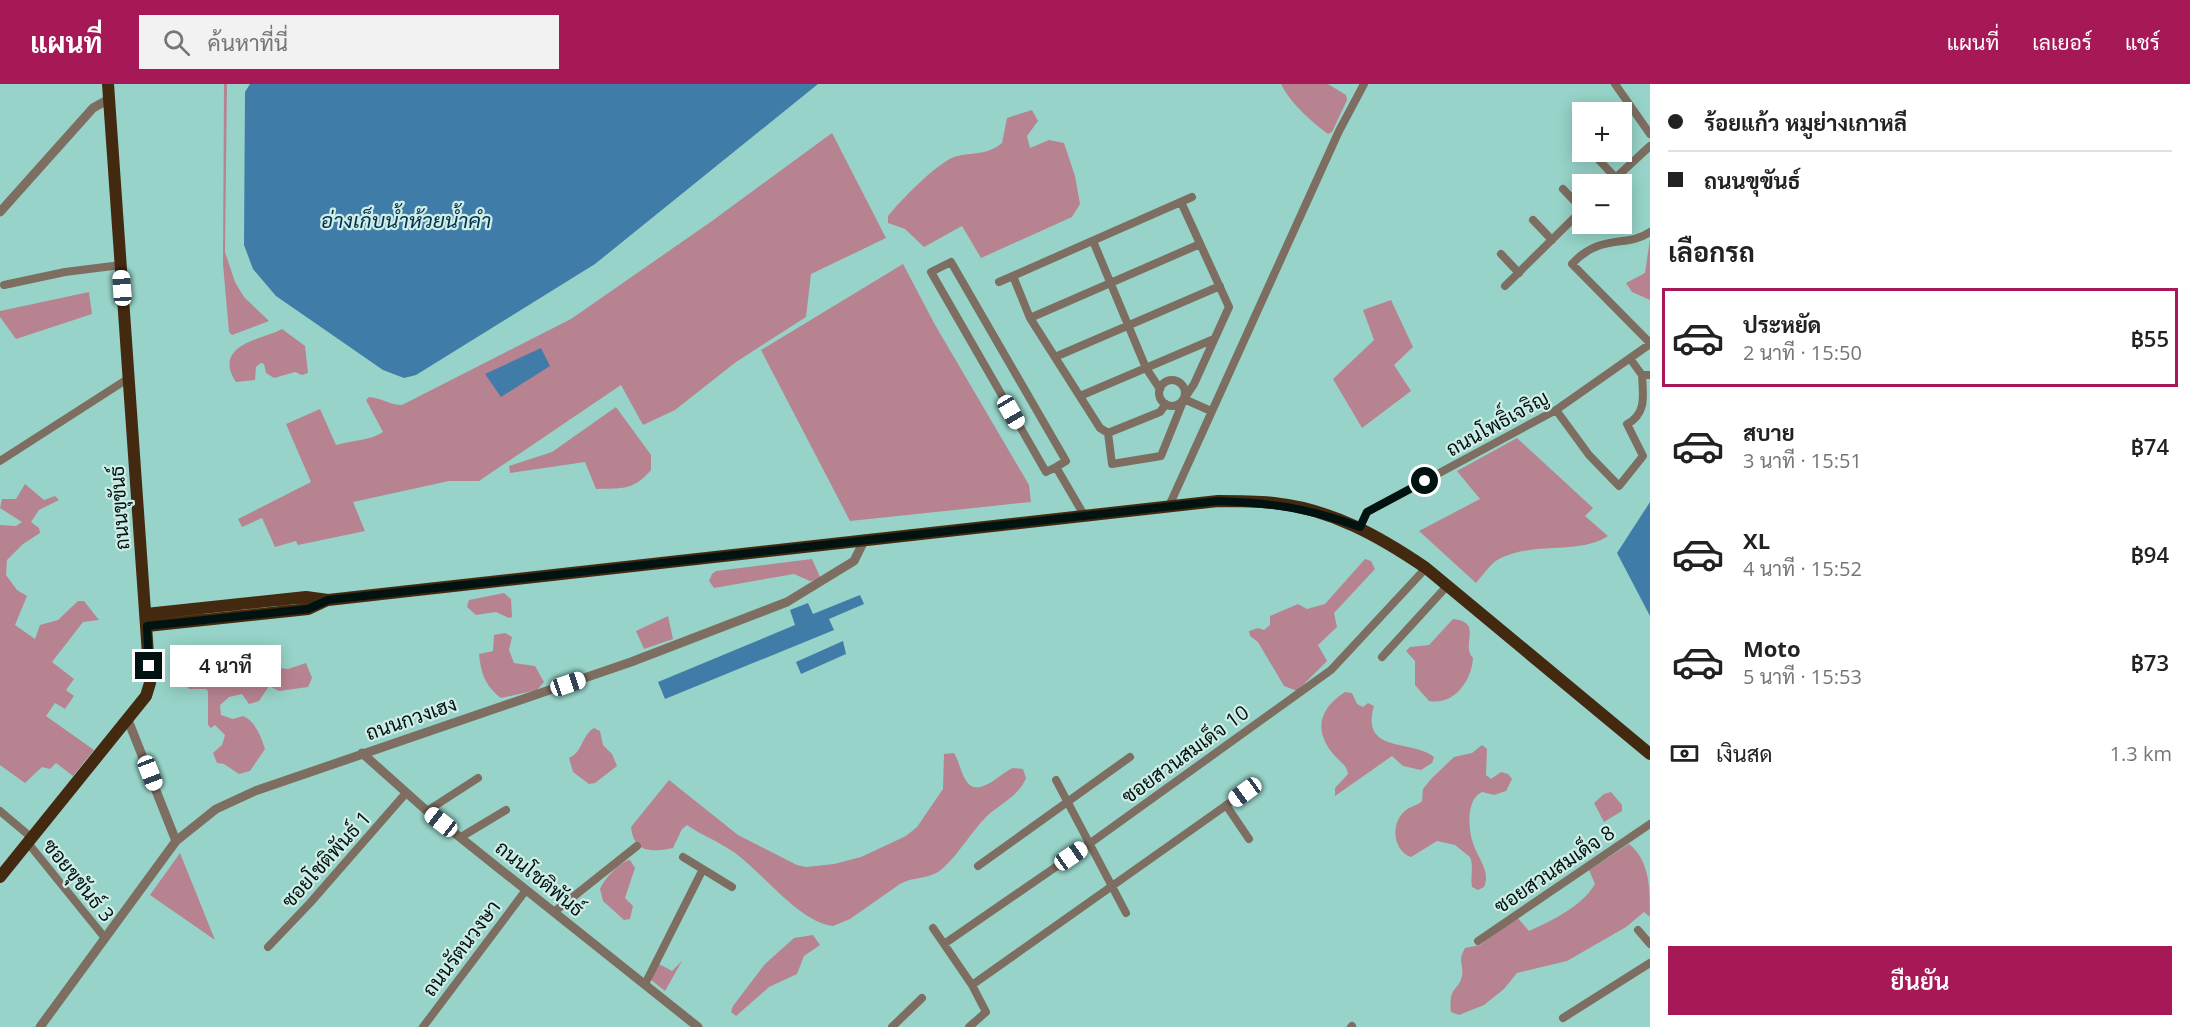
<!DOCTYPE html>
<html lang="th">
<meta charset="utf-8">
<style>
:root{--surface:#fff;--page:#f2f2f2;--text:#222;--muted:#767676;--line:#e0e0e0;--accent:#a71856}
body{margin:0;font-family:"Open Sans",Sarabun,sans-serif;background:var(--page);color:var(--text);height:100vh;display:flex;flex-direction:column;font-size:22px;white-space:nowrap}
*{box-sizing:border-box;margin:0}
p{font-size:20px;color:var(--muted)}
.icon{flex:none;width:33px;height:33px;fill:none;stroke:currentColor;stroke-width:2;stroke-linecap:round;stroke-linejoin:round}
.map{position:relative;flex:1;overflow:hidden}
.sheet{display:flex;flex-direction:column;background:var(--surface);width:540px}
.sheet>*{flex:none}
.banner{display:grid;align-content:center;height:132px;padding:0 18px;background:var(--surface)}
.tools{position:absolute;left:1572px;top:18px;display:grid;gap:12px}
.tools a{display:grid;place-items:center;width:60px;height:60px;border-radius:0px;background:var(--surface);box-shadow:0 3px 15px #0003;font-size:30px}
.end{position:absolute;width:27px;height:27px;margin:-14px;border:8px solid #001310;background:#fff;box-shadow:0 0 0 3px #fff}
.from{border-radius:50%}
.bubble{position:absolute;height:42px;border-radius:0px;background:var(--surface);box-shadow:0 3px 15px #0003;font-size:20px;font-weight:600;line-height:42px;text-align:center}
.car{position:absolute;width:18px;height:36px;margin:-18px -9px;border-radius:8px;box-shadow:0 0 4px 2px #0007;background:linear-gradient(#fff 24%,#345 0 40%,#fff 0 76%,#345 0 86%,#fff 0)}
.banner b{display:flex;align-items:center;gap:21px;height:57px;font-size:22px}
.banner b+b{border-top:2px solid var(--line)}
.banner i{width:15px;height:15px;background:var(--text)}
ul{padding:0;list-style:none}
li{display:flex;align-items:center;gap:18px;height:99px;margin:0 12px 9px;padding:0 6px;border:3px solid transparent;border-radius:0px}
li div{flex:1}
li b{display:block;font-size:22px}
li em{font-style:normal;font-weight:600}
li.selected{border-color:var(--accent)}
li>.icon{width:54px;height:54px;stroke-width:1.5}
h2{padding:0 18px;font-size:27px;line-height:72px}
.pay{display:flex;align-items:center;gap:15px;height:66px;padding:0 18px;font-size:22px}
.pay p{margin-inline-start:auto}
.action{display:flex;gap:12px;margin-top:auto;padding:12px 18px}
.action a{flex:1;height:69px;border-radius:0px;background:var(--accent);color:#fff;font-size:24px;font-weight:600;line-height:69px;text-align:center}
header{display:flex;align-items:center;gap:36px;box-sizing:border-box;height:84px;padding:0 30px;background:var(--accent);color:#fff}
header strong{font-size:28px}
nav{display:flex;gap:33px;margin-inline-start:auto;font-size:21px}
.search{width:420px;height:54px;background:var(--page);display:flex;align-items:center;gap:15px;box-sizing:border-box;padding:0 21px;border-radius:0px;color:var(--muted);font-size:22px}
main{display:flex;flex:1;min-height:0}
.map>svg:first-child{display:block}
</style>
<header>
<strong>แผนที่</strong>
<div class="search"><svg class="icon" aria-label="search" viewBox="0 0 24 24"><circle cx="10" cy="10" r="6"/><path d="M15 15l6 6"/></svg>ค้นหาที่นี่</div>
<nav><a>แผนที่</a><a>เลเยอร์</a><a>แชร์</a></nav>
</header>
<main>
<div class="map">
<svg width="1650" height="943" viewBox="0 0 1650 943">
<rect width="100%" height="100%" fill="#97d3c8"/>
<path fill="#b88391" d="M224 0H227L225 168 235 198 244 213 269 237 232 251 229 248 223 180Z
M1281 0H1328L1346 11 1347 16 1332 48 1328 50C1311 37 1290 19 1281 0Z
M1032 26 1038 37 1027 52 1030 64 1049 56 1064 59 1075 92 1080 120 1072 133 981 174 962 142 924 163 905 145 888 139V132C900 117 937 79 954 73 974 67 984 73 1002 59L1007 34Z
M832 49 886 154 811 190 806 233 736 278 675 326 643 341 621 301 479 397H449L353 418 365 447 298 461 296 457 275 463 262 434 242 443 238 435 311 398 286 340 320 325 336 361C353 356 369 357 383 348L366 316 369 313C382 314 390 321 402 321L571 235 712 137Z
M1650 155V216L1632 208 1626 199 1645 189Z
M903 180 934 239 1029 401 1031 418 850 437 761 266Z
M89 208 92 230 16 255 0 233V227Z
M1391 216 1413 263 1394 281 1411 307 1362 344 1333 295 1374 256 1363 226Z
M282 245 305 262 308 289 302 291 295 288 274 294 266 289 264 280 261 279 256 283 255 296 236 298C211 260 265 255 282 245Z
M616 323 651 371V386C633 407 622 404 596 405L585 378 510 389 509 382 552 368Z
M1517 354 1593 424 1585 432 1608 452C1580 471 1533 457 1499 475 1491 479 1483 491 1476 499L1419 447 1480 415 1457 387Z
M25 400 44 416 55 412 59 416 39 426 31 438 39 444 40 449 23 460 7 476 6 491 17 506 27 512 15 541 35 555 40 541 58 536 78 517H84L99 536 83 538 52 578 74 595 66 606 74 612 65 625 55 619 46 632 94 666 73 692 56 679 50 685 42 683 25 699 0 681V441L16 442 22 438 0 424 2 415H16Z
M812 475 820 493 817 496 810 497 794 490 714 504 709 497 712 490 716 487Z
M1365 475 1371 477 1375 485 1334 529 1337 543 1318 561 1327 577 1297 607 1284 602 1258 558 1250 552 1249 547 1258 544 1264 546 1270 541V532L1298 520 1307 525 1325 520Z
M504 509 511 515 512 533 509 534 496 528 476 531 467 523 469 516Z
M668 532 673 555 644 565 636 547Z
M1453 535C1484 538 1460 561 1473 574 1472 596 1454 622 1429 617L1415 601V577L1406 567 1410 563 1429 561Z
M505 549 512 553 509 566 514 579 535 582 544 598 537 606 501 614C485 602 481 589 479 570L493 567 494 551Z
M193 574 215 576 224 595 236 599 266 593 273 583 288 585 306 579 312 594 308 603 279 607 269 602 259 617 249 620 242 610 229 613 220 621 221 631 233 635 243 632C255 637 261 652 265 665L250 687 239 690 224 680 217 679 213 669 222 661 225 651 215 641 211 644 208 641V607L206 605H189L179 594 185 579Z
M1345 608 1352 609 1357 620 1363 623 1368 619 1374 622C1360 670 1412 655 1434 673L1432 679 1421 686 1403 682 1392 672 1335 712V704L1348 690C1347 681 1340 678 1334 671 1313 646 1319 625 1345 608Z
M594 644 600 647 603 661 612 670 617 682 595 699 589 700 573 688 569 674C583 668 581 652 594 644Z
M1482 661 1487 665 1486 691 1491 695 1501 688 1508 690 1512 695 1506 707 1494 711 1482 708C1466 715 1468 745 1473 759 1478 775 1491 787 1484 803L1478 806 1472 803C1470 793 1474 783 1470 773L1455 761 1437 757 1411 773C1393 767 1390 739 1405 727 1410 722 1417 722 1422 717L1423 705 1431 695 1454 673 1472 669Z
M954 669C959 677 960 686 965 695 977 717 1000 689 1013 684 1014 684 1022 685 1023 685L1026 694C1019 712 1001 719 987 732 971 748 959 770 942 785 929 796 914 792 900 800L850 835 833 842C798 838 761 786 732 767 718 757 701 751 687 741L682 745 673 764C653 768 634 770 631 743L669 696 738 751 797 781 806 783 834 780 861 773 906 752 917 743 943 705 944 670Z
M1611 708 1622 721V727L1604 738 1594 719 1604 710Z
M1629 760C1650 777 1650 804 1650 833L1644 828 1626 843 1567 877 1517 889 1504 905 1484 921 1459 931 1451 928C1448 902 1459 907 1462 892 1464 880 1457 878 1465 864L1480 861 1517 833 1529 847C1552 837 1582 822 1595 800L1589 786Z
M180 769 215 856 150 811Z
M630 776 635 784 625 814 633 822 630 835 624 836 603 817 600 805C603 796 622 776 630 776Z
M813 851 820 861 804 872 797 890 769 903 736 932 731 928 733 922 765 880 794 854Z
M682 877 665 907 650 895 659 880 672 887Z"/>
<path fill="#3f7ca7" d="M250 0H818L595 180 416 291 404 294 383 286 276 212 253 185 244 161 245 8Z
M541 264 550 282 501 313 485 290Z
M1650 418V532L1617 469Z
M860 511 864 520 829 535 834 546 665 615 658 598 795 541 790 526 808 519 813 530Z
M843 557 846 570 801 590 796 578Z"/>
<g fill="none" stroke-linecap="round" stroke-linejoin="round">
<path stroke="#7e6e61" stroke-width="8" d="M1615 0 1650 50
M1596 73 1616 94
M1609 100 1650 62
M1563 105 1582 125
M1533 136 1552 156
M1650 148C1627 164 1600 149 1572 180L1650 259
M1093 157 1146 284 1160 305
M1501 170 1519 189
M1013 192 1030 234 1100 344 1108 349 1160 328 1166 320
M999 198 1192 113
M4 201 65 188 121 181
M1505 202 1582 126
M1030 234 1200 160
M1055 273 1220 202
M1631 276 1642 291H1650
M1159 309a13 13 0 1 1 26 0a13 13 0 1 1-26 0Z
M1080 312 1214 255
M1184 315 1211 327
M1556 326 1589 371 1619 402 1643 372 1627 340C1647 330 1643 311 1642 291
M1108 349 1112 380 1161 372 1184 315 1194 300 1229 223 1181 118
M0 377 129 294
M1056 383 1066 377 951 178 931 188 1046 388 1056 383 1084 431
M1169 422 1339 47 1364 0
M1360 443 1367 428 1556 326 1650 260
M1382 573 1447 502
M1056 696 1126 829
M1226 721 1249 755
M0 727 32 754
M427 727 478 694
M461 753 506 726
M28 759 105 854
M683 773 732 803
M978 782 1130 673
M554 828 637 762
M933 844 972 901 986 928 969 943
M1638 846 1650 860
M1478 857 1650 740
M944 860 1089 760 1331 586 1426 484
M268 863 310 819 406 709
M645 900 703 785
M972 901 1245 708
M1563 934 1650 879
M423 943 526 806
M892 943 922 914
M1351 943 1352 942"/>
<path stroke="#7e6e61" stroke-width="9" d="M0 128 93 24 109 15
M128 636 176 757
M362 669 427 727 698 943
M40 943 176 757 216 725 255 707 631 578 787 518 854 477 865 455"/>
<path stroke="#432910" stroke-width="12" d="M146 530 306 513 328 516 1218 417C1237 417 1256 417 1274 419 1331 425 1379 452 1426 484L1650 670
M147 542 308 525 327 516
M0 793 146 612 150 599 108 0"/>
</g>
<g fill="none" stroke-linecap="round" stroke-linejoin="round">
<path stroke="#001310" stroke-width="8" d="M149 582 147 542 308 525 328 516 1218 417C1274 419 1307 424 1360 443L1367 428 1425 397"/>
</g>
<g text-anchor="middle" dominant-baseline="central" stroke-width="4.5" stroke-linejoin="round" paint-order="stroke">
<g font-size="20" fill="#001310" stroke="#cfede7">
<text transform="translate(1497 339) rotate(-29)">ถนนโพธิ์เจริญ</text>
<text transform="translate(119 424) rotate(-94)">ถนนขุขันธ์</text>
<text transform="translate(411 634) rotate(-19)">ถนนกวงเฮง</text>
<text transform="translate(1185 670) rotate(-36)">ซอยสวนสมเด็จ 10</text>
<text transform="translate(326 775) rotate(-48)">ซอยโชติพันธ์ 1</text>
<text transform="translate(1554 785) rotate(-34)">ซอยสวนสมเด็จ 8</text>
<text transform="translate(540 794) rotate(39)">ถนนโชติพันธ์</text>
<text transform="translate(79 796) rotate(51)">ซอยขุขันธ์ 3</text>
<text transform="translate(461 864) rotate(-53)">ถนนรัตนวงษา</text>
</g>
<g font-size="21" font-style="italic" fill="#00314e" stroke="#cfede7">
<text x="406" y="136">อ่างเก็บน้ำห้วยน้ำคำ</text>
</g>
</g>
</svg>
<div class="tools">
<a>+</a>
<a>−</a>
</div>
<i class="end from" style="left:1425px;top:397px"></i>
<i class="end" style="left:149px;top:582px"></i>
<div class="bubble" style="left:170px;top:561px;width:111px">4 นาที</div>
<i class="car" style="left:122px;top:204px;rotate:356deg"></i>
<i class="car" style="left:1011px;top:328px;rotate:150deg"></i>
<i class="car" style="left:568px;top:600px;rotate:71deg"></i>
<i class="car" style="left:150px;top:689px;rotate:159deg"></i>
<i class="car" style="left:1245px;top:708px;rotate:234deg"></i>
<i class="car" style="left:441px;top:738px;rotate:308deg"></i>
<i class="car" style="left:1071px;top:772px;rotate:55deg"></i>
</div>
<section class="sheet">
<div class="banner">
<b><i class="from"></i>ร้อยแก้ว หมูย่างเกาหลี</b>
<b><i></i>ถนนขุขันธ์</b>
</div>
<h2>เลือกรถ</h2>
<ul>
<li class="selected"><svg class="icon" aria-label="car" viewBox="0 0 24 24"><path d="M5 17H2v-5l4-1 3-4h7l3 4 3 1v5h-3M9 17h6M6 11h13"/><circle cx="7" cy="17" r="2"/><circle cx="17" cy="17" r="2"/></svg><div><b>ประหยัด</b><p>2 นาที · 15:50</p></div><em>฿55</em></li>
<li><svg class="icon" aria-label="car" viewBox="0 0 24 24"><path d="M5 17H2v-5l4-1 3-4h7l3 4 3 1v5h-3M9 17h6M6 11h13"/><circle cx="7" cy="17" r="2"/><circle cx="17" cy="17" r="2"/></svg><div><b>สบาย</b><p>3 นาที · 15:51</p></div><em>฿74</em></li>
<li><svg class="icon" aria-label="car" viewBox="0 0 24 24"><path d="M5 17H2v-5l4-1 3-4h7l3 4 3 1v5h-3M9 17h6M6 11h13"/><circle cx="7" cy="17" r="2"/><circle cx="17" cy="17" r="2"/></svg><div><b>XL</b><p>4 นาที · 15:52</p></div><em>฿94</em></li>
<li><svg class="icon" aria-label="car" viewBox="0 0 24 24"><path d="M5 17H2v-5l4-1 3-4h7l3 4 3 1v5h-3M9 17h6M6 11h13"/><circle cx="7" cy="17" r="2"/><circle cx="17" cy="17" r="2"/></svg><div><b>Moto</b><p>5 นาที · 15:53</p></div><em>฿73</em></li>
</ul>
<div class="pay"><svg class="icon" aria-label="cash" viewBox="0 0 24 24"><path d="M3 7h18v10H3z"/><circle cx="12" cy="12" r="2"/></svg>เงินสด<p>1.3 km</p></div>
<div class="action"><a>ยืนยัน</a></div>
</section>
</main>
